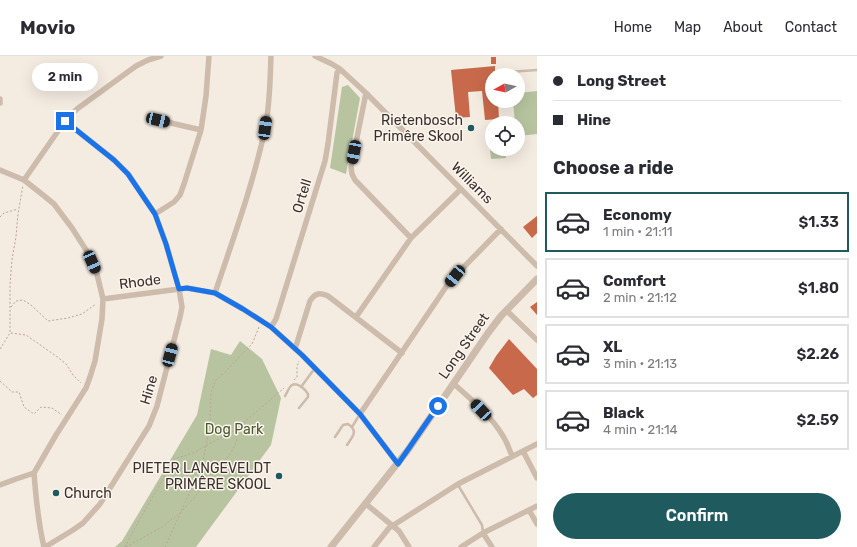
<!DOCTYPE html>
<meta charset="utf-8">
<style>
:root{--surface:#fff;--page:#f7f7f7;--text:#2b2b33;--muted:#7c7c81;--line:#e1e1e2;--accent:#1f5a5e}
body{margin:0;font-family:Rubik,sans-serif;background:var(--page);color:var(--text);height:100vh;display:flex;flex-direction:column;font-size:15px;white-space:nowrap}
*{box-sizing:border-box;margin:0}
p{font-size:13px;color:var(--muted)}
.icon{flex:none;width:22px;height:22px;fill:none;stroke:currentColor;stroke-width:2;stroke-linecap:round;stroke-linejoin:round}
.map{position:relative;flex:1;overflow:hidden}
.drawer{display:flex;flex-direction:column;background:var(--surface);width:320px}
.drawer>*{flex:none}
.hud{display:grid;align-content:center;height:88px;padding:0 16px;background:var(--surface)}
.needle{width:26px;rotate:262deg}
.controls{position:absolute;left:485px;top:12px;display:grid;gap:8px}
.controls a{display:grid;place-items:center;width:40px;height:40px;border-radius:50%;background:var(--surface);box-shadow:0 4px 16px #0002;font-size:20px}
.end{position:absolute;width:18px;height:18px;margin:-9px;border:5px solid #1a73e8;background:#fff;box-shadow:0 0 0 2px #fff}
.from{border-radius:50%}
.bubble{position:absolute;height:28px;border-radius:14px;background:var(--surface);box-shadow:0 4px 16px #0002;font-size:13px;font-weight:600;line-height:28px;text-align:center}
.car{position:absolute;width:12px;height:24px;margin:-12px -6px;border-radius:5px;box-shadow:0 0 3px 1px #0007;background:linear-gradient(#222 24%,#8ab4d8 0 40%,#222 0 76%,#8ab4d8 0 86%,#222 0)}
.hud b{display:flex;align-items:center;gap:14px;height:38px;font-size:15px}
.hud b+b{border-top:1px solid var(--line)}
.hud i{width:10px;height:10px;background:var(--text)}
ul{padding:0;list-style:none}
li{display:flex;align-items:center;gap:12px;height:60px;margin:0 8px 6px;padding:0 8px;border:2px solid var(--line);border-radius:0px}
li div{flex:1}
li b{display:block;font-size:15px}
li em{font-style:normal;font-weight:600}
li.selected{border-color:var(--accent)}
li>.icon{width:36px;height:36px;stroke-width:1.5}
h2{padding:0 16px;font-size:18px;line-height:48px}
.button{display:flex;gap:8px;margin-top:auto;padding:8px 16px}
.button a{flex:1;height:46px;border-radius:24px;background:var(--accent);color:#fff;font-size:16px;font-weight:600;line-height:46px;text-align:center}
header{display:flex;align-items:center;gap:24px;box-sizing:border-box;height:56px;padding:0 20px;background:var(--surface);border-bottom:1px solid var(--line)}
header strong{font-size:19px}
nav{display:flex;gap:22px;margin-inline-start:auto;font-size:14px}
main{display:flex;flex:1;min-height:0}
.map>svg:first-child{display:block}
</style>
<header>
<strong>Movio</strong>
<nav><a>Home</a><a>Map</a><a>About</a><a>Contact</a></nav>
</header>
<main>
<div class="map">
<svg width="537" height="491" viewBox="0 0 537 491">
<rect width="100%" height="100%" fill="#f4ebe1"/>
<path fill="#b8c4a0" d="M348 29 360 42 346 118 330 112 342 31Z
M537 35V78L518 80V67H515L513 45H518V37Z
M488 73H492V93H505L506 102 491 103Z
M240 285 262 303 281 342 271 389 196 491H115L122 485 197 359 211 293 231 299Z"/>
<path fill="#c8694b" d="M491 1H496V8H491Z
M495 10V19H492V45H498L499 63 485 64 482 35 468 36 470 61 456 62 451 14Z
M537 160V177L532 182 523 171Z
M537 246V259L530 251Z
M509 283 537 313V339L533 342 524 333 513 339 489 312 496 300Z"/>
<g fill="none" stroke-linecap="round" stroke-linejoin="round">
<path stroke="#b9a596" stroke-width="1" stroke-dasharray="2 2" stroke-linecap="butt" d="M0 161 4 157 18 153
M11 251 16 245 23 244 31 249 48 265 68 262 82 258 96 248
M11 277 26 279 56 300 66 308 73 319 81 327
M0 293 10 277V229L12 203 16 181 18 158 23 129
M294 324 297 321V310L299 305
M0 325 12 336H19L24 351 34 358 41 351 52 352 62 359
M125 491C140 461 158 433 174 403L193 397 235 374 284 332
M126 491 162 471 181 456 194 442 209 423 231 397 237 385 235 375
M165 491 202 409 206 390 210 368 211 337 215 325 222 319 252 288 259 271"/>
<path stroke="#cdbbac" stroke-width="2.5" d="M508 16 537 14
M301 331 315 312
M285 340C287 337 289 331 292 329 298 326 306 334 308 338V341L299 352
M352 371 360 358
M335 381 343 369 348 368C359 375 352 381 347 389
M458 429 482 469 483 477"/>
<path stroke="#cdbbac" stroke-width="5.5" d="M315 0 332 8 340 13 366 37 537 210
M366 37 351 111 352 118 355 124 411 182
M0 43V47
M158 64 201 74
M0 114 24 124 43 139 54 148 72 172 88 197 96 214 103 243 102 263 95 305 90 321 86 332 56 379 34 417 16 423 0 429
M24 124 65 65 77 53 136 10 148 4 161 0
M155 158 174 146 180 139 184 128 201 74 206 40 209 0
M215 237C233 183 253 129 265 73 270 49 270 24 271 0
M103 243 187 232 215 237 243 253 271 271 302 299 360 358 398 408
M506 254 537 284
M356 261 411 182 461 133
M271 271 276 263 325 105 328 88 337 17 340 13
M295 293 310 245C315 237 320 236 328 240L402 297
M454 328C471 343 491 360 503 380 507 386 509 393 512 400
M360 358 448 228 455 220 501 173
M523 395 537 422
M34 417C36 443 38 466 44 491
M366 448 399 475 409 491
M529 454 537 468
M483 477 492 491
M45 491 73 474 83 467 100 448 149 370 157 350 180 261 182 251 179 233 166 188 155 158 128 118 114 104 65 65
M374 491 389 472 458 428 537 388
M461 491 483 477 537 450"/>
<path stroke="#cdbbac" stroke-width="7" d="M331 491 408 394 488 277 501 260 537 223"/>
</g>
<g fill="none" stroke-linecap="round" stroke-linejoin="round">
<path stroke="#1a73e8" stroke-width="5" d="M65 65 114 104 128 118 155 158 166 188 179 233 187 232 215 237 243 253 271 271 302 299 360 358 398 408 438 350"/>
</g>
<g fill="#1f5a5e" stroke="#fbf5ee" stroke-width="1.5">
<circle cx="471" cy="72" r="4"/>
<circle cx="279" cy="420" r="4"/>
<circle cx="56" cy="437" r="4"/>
</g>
<g text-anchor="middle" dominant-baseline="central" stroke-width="3" stroke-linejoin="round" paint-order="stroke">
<g font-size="14" fill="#3b302b" stroke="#fbf5ee" text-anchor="end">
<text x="463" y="64">Rietenbosch<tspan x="463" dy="16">Primêre Skool</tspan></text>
<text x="271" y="412">PIETER LANGEVELDT<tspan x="271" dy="16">PRIMÊRE SKOOL</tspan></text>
<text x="64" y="437" text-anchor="start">Church</text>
</g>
<g font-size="14" fill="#3b302b" stroke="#fbf5ee">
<text transform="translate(472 127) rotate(45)">Williams</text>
<text transform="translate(302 140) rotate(-73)">Ortell</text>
<text transform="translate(140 226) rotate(-7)">Rhode</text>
<text transform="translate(464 290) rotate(-55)">Long Street</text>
<text transform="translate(149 334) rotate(-73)">Hine</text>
</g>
<g font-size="14" fill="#4a5a2e" stroke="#fbf5ee">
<text x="234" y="373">Dog Park</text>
</g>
</g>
</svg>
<div class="controls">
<a><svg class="needle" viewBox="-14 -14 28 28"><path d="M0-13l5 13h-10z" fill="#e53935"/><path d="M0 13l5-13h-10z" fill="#7c7c81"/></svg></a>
<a><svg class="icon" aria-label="locate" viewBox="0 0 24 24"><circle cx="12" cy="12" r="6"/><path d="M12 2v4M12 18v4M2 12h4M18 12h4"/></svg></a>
</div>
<i class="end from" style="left:438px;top:350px"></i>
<i class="end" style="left:65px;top:65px"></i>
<div class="bubble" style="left:32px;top:7px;width:66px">2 min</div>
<i class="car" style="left:158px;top:64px;rotate:103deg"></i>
<i class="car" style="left:265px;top:72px;rotate:8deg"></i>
<i class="car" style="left:354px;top:96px;rotate:191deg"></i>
<i class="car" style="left:92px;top:206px;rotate:156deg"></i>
<i class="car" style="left:455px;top:220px;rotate:219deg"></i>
<i class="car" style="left:170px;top:299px;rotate:15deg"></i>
<i class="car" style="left:481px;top:354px;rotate:317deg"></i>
</div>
<section class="drawer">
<div class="hud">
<b><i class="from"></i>Long Street</b>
<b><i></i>Hine</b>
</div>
<h2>Choose a ride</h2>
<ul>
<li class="selected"><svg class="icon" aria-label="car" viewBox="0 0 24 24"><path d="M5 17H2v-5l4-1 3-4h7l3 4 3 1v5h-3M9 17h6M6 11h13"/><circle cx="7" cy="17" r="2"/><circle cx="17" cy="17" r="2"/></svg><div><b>Economy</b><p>1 min · 21:11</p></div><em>$1.33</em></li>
<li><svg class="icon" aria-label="car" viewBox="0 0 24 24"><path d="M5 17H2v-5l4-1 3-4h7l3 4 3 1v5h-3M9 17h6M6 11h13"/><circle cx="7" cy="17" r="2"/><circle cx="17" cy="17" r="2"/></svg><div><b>Comfort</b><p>2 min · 21:12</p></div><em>$1.80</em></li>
<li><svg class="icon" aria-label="car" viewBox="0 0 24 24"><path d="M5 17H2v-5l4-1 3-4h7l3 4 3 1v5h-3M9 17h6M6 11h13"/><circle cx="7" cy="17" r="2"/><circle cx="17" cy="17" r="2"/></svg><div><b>XL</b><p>3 min · 21:13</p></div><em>$2.26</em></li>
<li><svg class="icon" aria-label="car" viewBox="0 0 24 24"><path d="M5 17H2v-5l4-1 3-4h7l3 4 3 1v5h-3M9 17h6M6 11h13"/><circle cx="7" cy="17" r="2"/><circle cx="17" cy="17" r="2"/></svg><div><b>Black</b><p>4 min · 21:14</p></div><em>$2.59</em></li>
</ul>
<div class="button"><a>Confirm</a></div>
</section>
</main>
